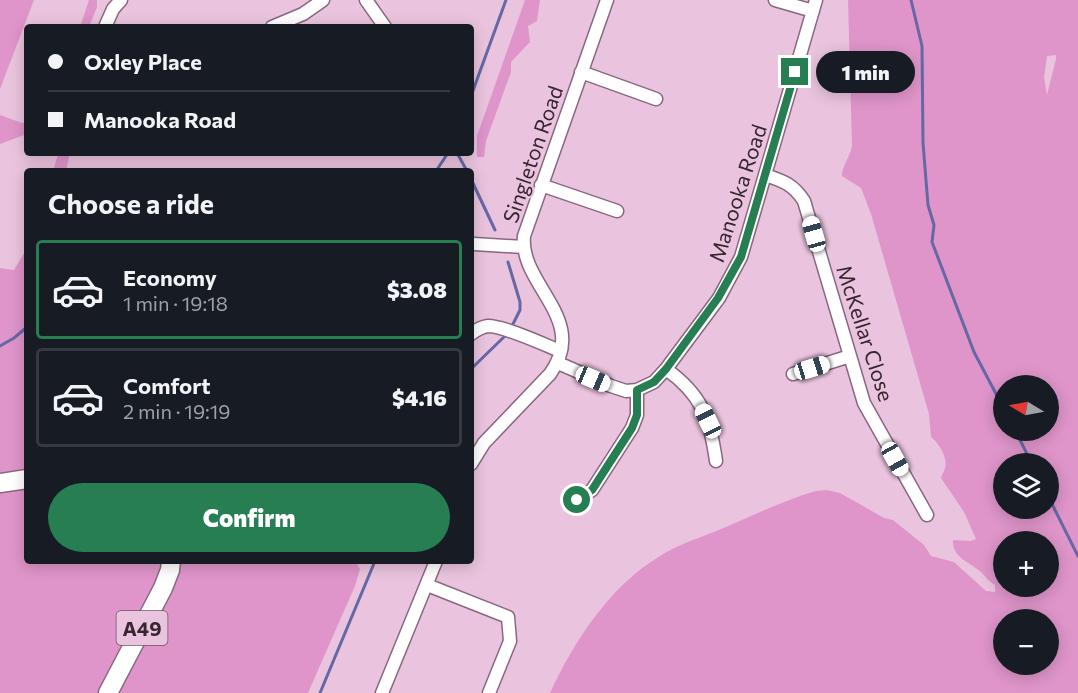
<!DOCTYPE html>
<meta charset="utf-8">
<style>
:root{--surface:#171b24;--page:#242831;--text:#f1f3f6;--muted:#9ea1a6;--line:#363941;--accent:#267e52}
body{margin:0;font-family:Commissioner,sans-serif;background:var(--page);color:var(--text);height:100vh;display:flex;flex-direction:column;font-size:22px;white-space:nowrap}
*{box-sizing:border-box;margin:0}
p{font-size:20px;color:var(--muted)}
.icon{flex:none;width:33px;height:33px;fill:none;stroke:currentColor;stroke-width:2;stroke-linecap:round;stroke-linejoin:round}
.map{position:relative;flex:1;overflow:hidden}
.sheet{position:absolute;left:24px;top:168px;width:450px;height:396px;display:flex;flex-direction:column;background:var(--surface);border-radius:6px;box-shadow:0 3px 15px #0003}
.sheet>*{flex:none}
.banner{position:absolute;left:24px;top:24px;width:450px;height:132px;border-radius:6px;box-shadow:0 3px 15px #0003;display:grid;align-content:center;height:132px;padding:0 24px;background:var(--surface)}
.needle{width:39px;rotate:280deg}
.tools{position:absolute;left:993px;top:375px;display:grid;gap:12px}
.tools a{display:grid;place-items:center;width:66px;height:66px;border-radius:50%;background:var(--surface);box-shadow:0 3px 15px #0003;font-size:30px}
.end{position:absolute;width:27px;height:27px;margin:-14px;border:8px solid #267e52;background:#fff;box-shadow:0 0 0 3px #fff}
.from{border-radius:50%}
.bubble{position:absolute;height:42px;border-radius:21px;background:var(--surface);box-shadow:0 3px 15px #0003;font-size:20px;font-weight:800;line-height:42px;text-align:center}
.car{position:absolute;width:18px;height:36px;margin:-18px -9px;border-radius:8px;box-shadow:0 0 4px 2px #0007;background:linear-gradient(#fff 24%,#345 0 40%,#fff 0 76%,#345 0 86%,#fff 0)}
.banner b{display:flex;align-items:center;gap:21px;height:57px;font-size:22px}
.banner b+b{border-top:2px solid var(--line)}
.banner i{width:15px;height:15px;background:var(--text)}
ul{padding:0;list-style:none}
li{display:flex;align-items:center;gap:18px;height:99px;margin:0 12px 9px;padding:0 12px;border:3px solid var(--line);border-radius:6px}
li div{flex:1}
li b{display:block;font-size:22px}
li em{font-style:normal;font-weight:800}
li.on{border-color:var(--accent)}
li>.icon{width:54px;height:54px;stroke-width:1.5}
h2{padding:0 24px;font-size:27px;line-height:72px}
.action{display:flex;gap:12px;margin-top:auto;padding:12px 24px}
.action a{flex:1;height:69px;border-radius:36px;background:var(--accent);color:#fff;font-size:24px;font-weight:800;line-height:69px;text-align:center}
.map>svg:first-child{display:block}
</style>
<div class="map">
<svg width="1078" height="693" viewBox="0 0 1078 693">
<rect width="100%" height="100%" fill="#eac4de"/>
<path fill="#df95ca" fill-rule="evenodd" d="M0 0H34L0 89Z
M89 0H97V7L89 27H80Z
M525 0H540L537 21 528 26 530 42 511 62V72L486 141 484 157H477V136Z
M848 0H1078V693H550C574 641 610 586 660 556 677 545 696 539 714 532 748 518 781 501 816 491L826 490 840 493 884 518 893 520 924 545 931 556 954 562 986 591 995 592V585C988 581 986 577 981 572 970 562 952 558 953 540L970 541 976 539 964 512 941 478C942 474 944 472 945 468 948 458 939 443 931 437L929 414 871 214 861 188 842 176C842 166 850 157 852 146ZM1056 55V59L1047 95 1044 77 1047 56ZM1004 386H1048V430H1004ZM1004 464H1048V508H1004ZM1004 542H1048V586H1004ZM1004 620H1048V664H1004Z
M0 115 22 123 27 121V134L0 144Z
M70 153 66 171H53L58 154Z
M27 248V468L0 474V268L14 270Z
M27 488V561H162L161 570 153 588 178 561H355L360 569 355 586 308 693H0V492Z"/>
<g fill="none" stroke-linecap="round" stroke-linejoin="round">
<path stroke="#6568a5" stroke-width="3" d="M911 0 922 46 923 143 928 205 934 225 932 242 974 352 1004 409
M471 96 506 0
M457 153 467 171
M436 171 448 153
M471 179 495 230
M508 262 520 302V310L511 328
M0 346 14 338 27 327
M471 369 505 336
M1015 430 1032 464
M1048 496 1078 556
M320 693 375 561"/>
<defs>
<path id="minor" d="M366 0 385 27
M775 0 813 11
M105 27 113 9 121 0
M272 27 303 14 323 0
M581 72 656 99
M765 175C783 181 793 184 804 201L864 403 927 515
M541 185 617 211
M474 244 523 247
M471 334C476 330 481 327 488 326 504 326 543 344 560 351
M558 363 611 386 626 391 637 390 654 382 666 369 719 298 741 257 816 0
M666 369C702 395 710 418 716 461
M793 374 850 356
M471 464 484 443 550 374C590 319 519 285 524 236L607 0
M577 500 592 490 632 428 637 415V390
M427 585 508 617 510 641 489 693
M382 693 436 561"/>
<path id="highway" d="M0 483 27 479
M108 693 163 588 170 570 171 561"/>
</defs>
<use href="#minor" stroke="#89677f" stroke-width="15"/>
<use href="#highway" stroke="#89677f" stroke-width="21"/>
<use href="#minor" stroke="#fff" stroke-width="12"/>
<use href="#highway" stroke="#fff" stroke-width="18"/>
</g>
<g fill="none" stroke-linecap="round" stroke-linejoin="round">
<path stroke="#267e52" stroke-width="8" d="M577 500 592 490 632 428 637 415V390L654 382 666 369 718 298 741 257 795 72"/>
</g>
<g text-anchor="middle" dominant-baseline="central" stroke-width="4.5" stroke-linejoin="round" paint-order="stroke">
<rect fill="#eac4de" stroke="#6b5564" stroke-width="1.5" x="116.5" y="611" width="51" height="34" rx="4.5"/>
<g font-size="20" font-weight="bold" fill="#352630">
<text x="142" y="628">A49</text>
</g>
<g font-size="21" fill="#352630" stroke="#eac4de">
<text transform="translate(532 154) rotate(-71)">Singleton Road</text>
<text transform="translate(737 193) rotate(-72)">Manooka Road</text>
<text transform="translate(866 333) rotate(72)">McKellar Close</text>
</g>
</g>
</svg>
<div class="tools">
<a><svg class="needle" viewBox="-14 -14 28 28"><path d="M0-13l5 13h-10z" fill="#e53935"/><path d="M0 13l5-13h-10z" fill="#9ea1a6"/></svg></a>
<a><svg class="icon" aria-label="layers" viewBox="0 0 24 24"><path d="M12 4l9 5-9 5-9-5zM3 14l9 5 9-5"/></svg></a>
<a>+</a>
<a>−</a>
</div>
<i class="end from" style="left:577px;top:500px"></i>
<i class="end" style="left:795px;top:72px"></i>
<div class="bubble" style="left:816px;top:51px;width:99px">1 min</div>
<i class="car" style="left:814px;top:234px;rotate:344deg"></i>
<i class="car" style="left:812px;top:368px;rotate:73deg"></i>
<i class="car" style="left:593px;top:379px;rotate:113deg"></i>
<i class="car" style="left:708px;top:421px;rotate:334deg"></i>
<i class="car" style="left:895px;top:459px;rotate:151deg"></i>
<div class="banner">
<b><i class="from"></i>Oxley Place</b>
<b><i></i>Manooka Road</b>
</div>
<section class="sheet">
<h2>Choose a ride</h2>
<ul>
<li class="on"><svg class="icon" aria-label="car" viewBox="0 0 24 24"><path d="M5 17H2v-5l4-1 3-4h7l3 4 3 1v5h-3M9 17h6M6 11h13"/><circle cx="7" cy="17" r="2"/><circle cx="17" cy="17" r="2"/></svg><div><b>Economy</b><p>1 min · 19:18</p></div><em>$3.08</em></li>
<li><svg class="icon" aria-label="car" viewBox="0 0 24 24"><path d="M5 17H2v-5l4-1 3-4h7l3 4 3 1v5h-3M9 17h6M6 11h13"/><circle cx="7" cy="17" r="2"/><circle cx="17" cy="17" r="2"/></svg><div><b>Comfort</b><p>2 min · 19:19</p></div><em>$4.16</em></li>
</ul>
<div class="action"><a>Confirm</a></div>
</section>
</div>
